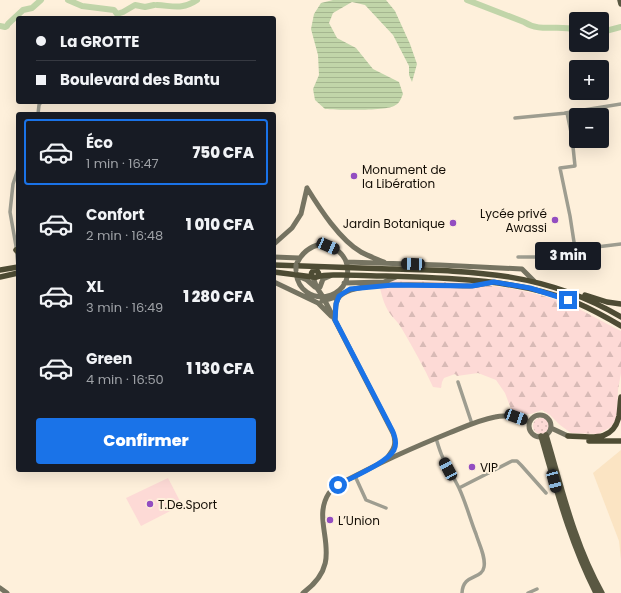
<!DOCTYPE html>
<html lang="fr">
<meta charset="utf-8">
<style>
:root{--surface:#171b24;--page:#242831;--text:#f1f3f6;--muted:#9ea1a6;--line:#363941;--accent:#1a73e8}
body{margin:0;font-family:Poppins,sans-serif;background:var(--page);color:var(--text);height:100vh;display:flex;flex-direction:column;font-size:15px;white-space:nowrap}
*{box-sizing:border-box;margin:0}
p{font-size:13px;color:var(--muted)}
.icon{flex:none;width:22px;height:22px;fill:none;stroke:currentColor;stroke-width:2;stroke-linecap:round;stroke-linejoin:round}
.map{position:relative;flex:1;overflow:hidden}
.sheet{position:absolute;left:16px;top:112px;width:260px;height:360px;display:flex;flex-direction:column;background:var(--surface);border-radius:4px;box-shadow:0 4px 16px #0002}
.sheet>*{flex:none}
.top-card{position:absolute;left:16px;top:16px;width:260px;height:88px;border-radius:4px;box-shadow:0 4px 16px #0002;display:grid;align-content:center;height:88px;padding:0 20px;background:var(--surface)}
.buttons{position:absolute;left:569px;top:12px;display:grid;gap:8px}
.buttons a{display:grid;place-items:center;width:40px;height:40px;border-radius:4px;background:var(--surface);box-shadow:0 4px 16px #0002;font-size:20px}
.end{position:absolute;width:18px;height:18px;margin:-9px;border:5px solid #1a73e8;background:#fff;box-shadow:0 0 0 2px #fff}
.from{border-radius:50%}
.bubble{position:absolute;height:28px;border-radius:4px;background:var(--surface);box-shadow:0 4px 16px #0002;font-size:13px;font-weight:800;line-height:28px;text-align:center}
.car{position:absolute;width:12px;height:24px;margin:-12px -6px;border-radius:5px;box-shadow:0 0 3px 1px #0007;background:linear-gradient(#222 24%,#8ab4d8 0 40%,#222 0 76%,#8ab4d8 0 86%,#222 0)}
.top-card b{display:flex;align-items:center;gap:14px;height:38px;font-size:15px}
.top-card b+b{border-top:1px solid var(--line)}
.top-card i{width:10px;height:10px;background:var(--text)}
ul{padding:7px 0 0;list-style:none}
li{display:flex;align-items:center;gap:12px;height:66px;margin:0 8px 6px;padding:0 12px;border:2px solid transparent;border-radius:4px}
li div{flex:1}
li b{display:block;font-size:15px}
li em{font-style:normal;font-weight:800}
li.active{border-color:var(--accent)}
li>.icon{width:36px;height:36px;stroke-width:1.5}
.action{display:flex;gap:8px;margin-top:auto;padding:8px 20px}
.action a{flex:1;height:46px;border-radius:4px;background:var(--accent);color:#fff;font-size:16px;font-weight:800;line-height:46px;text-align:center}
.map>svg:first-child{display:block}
</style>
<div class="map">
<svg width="621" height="593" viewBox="0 0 621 593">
<defs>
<pattern id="grass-dots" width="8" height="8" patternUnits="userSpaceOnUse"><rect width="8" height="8" fill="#fddad6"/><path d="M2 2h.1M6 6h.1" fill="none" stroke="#d8bab6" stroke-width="1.8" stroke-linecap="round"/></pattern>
<pattern id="forest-firs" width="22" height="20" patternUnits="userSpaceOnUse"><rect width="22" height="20" fill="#fddad6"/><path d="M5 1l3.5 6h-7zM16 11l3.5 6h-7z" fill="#d8bab6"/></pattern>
<pattern id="water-rules" width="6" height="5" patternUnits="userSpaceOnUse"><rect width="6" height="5" fill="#c1d5a9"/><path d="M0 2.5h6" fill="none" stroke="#a5b690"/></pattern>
</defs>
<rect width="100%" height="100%" fill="#fef0db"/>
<path fill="#fbe4c3" d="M621 450V560L619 541 593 473Z"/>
<path fill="url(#grass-dots)" d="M533 426a8 8 0 1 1 16 0a8 8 0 1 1-16 0Z"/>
<path fill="url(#forest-firs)" d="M378 280C440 282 505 280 564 303 584 310 602 322 621 331V373L618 390 617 413 615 421 611 427 598 434 571 433 560 425 550 415 542 410 531 414H513L505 393 496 380 478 373 457 376 455 374 444 378 442 382 441 388 433 387C424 367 413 348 402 329 398 322 395 320 391 315 383 305 381 291 378 280Z"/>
<path fill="#fddad6" d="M168 478 182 505 141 526 126 498Z"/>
<path fill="url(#water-rules)" d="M333 0H386L395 11 410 44 417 64 412 82 409 75V66L393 35 365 5 352 2 333 13 329 23 337 38 356 48 373 69 399 82 403 94C401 99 399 104 394 106 385 111 337 110 325 109L315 100 313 89 319 75 318 55 311 29 314 14 321 3Z"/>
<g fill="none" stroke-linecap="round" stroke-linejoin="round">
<path stroke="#c1d5a9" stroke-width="6" d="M68 0 82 6 114 10 117 14 123 12 135 5 145 7 154 5
M467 0 524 22C541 33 558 24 576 30
M157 5C174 6 182 10 197 0
M0 26 5 27 7 26 8 24 23 10 32 8 41 0
M602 32 621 27"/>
<path stroke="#9e9d90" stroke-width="3.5" d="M565 113 621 104
M38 114 39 105 41 102
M515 118 567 113 572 137 575 166 560 168 570 216 574 242 576 246 580 249 621 244
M18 169 13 184 10 212 16 246 18 266
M518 257H535L579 249
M458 382 472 424
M436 438C438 445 440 452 443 458 448 468 454 478 459 488 466 503 470 519 476 534 479 544 486 557 484 567 482 580 463 573 462 593
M355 476 366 500 386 508
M459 488 512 461H517L521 465 546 493
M528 593 537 589"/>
<path stroke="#767462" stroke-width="5" d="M307 188C320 209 340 240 361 252 368 256 377 259 384 262
M274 244 292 228 301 214 307 188
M274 257 299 258
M346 262 440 265 522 269 534 281
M296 273C301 310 354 301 347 265 346 259 342 254 337 250 321 237 303 249 296 265
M300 277 307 280 315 287
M313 277 317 288 323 297 393 433C397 444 394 449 387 458
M274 282 318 303 331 316
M344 283 384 282 396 277
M320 287 323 279 330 276
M322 301 339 296
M335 319C336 312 334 301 340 296 357 279 444 286 470 286 476 286 483 284 489 283
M529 426a11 11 0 1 1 22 0a11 11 0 1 1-22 0Z
M551 428 568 436
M0 588 7 593
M303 593C350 559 308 525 329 493 335 484 348 480 357 475 387 459 417 446 449 433 464 427 479 420 495 417 508 414 518 418 530 422"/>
<path stroke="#5a5842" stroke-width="5.5" d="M620 0 621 4
M546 435C562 489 574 543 602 593
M541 436C557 491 570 542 596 593"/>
<path stroke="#4e4c34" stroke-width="5.5" d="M16 250 18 252
M274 265C312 266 351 268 389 269 474 271 545 272 621 317
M0 270 18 267
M311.5 274a3.5 3.5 0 1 1 7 0a3.5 3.5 0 1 1-7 0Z
M274 272 313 277
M0 277 18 273
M317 277C325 274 333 275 341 275 356 275 371 276 386 276 450 278 515 279 575 302 591 309 606 317 621 326
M585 295 607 302 621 304
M568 436C588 436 613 444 619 416 620 409 620 403 621 397
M589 441H621"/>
<path stroke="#767462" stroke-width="5" d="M296 270V265"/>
</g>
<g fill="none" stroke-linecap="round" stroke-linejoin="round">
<path stroke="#1a73e8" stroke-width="5" d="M338 485C352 477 387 463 394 450 398 442 394 433 390 426L335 320 336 304 339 296 350 289 393 285 472 286 494 282 530 288 568 300"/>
</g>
<g fill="#934dc1" stroke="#fef0db" stroke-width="1.5">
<circle cx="354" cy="176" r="4"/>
<circle cx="555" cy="220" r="4"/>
<circle cx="453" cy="223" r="4"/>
<circle cx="472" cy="467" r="4"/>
<circle cx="150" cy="504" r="4"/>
<circle cx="330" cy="520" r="4"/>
</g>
<g text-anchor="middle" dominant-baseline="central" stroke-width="4" stroke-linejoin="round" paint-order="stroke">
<g font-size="12" fill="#130d05" stroke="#fef0db" text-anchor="start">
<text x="362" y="169">Monument de<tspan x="362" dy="14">la Libération</tspan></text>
<text x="547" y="213" text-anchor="end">Lycée privé<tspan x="547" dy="14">Awassi</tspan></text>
<text x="445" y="223" text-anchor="end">Jardin Botanique</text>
<text x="480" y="467">VIP</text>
<text x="158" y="504">T.De.Sport</text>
<text x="338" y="520">L’Union</text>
</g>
</g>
</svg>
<div class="buttons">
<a><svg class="icon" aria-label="layers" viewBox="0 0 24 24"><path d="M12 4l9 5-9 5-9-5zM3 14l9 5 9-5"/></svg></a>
<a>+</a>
<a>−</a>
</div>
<i class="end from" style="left:338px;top:485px"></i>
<i class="end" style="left:568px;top:300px"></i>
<div class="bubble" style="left:535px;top:242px;width:66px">3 min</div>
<i class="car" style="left:328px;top:246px;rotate:113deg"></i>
<i class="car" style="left:413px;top:264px;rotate:272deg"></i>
<i class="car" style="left:516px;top:417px;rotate:110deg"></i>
<i class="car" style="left:448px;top:469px;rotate:332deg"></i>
<i class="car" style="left:554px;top:481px;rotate:165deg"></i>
<div class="top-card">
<b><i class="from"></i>La GROTTE</b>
<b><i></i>Boulevard des Bantu</b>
</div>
<section class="sheet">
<ul>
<li class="active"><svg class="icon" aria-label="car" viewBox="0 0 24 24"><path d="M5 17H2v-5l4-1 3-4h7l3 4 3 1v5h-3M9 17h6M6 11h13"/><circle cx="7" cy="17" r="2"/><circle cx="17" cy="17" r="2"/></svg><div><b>Éco</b><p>1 min · 16:47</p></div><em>750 CFA</em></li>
<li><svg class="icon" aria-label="car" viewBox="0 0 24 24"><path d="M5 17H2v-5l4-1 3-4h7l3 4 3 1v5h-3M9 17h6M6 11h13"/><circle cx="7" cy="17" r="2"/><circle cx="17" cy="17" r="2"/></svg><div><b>Confort</b><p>2 min · 16:48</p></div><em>1 010 CFA</em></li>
<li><svg class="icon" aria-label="car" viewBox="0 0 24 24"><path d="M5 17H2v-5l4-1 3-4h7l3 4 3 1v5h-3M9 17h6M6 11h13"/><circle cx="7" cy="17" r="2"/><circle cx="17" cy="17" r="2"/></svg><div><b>XL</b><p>3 min · 16:49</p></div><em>1 280 CFA</em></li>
<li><svg class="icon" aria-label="car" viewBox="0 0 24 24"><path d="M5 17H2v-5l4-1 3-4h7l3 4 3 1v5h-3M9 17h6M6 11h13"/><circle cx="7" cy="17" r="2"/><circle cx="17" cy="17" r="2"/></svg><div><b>Green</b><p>4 min · 16:50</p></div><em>1 130 CFA</em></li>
</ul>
<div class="action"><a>Confirmer</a></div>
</section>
</div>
